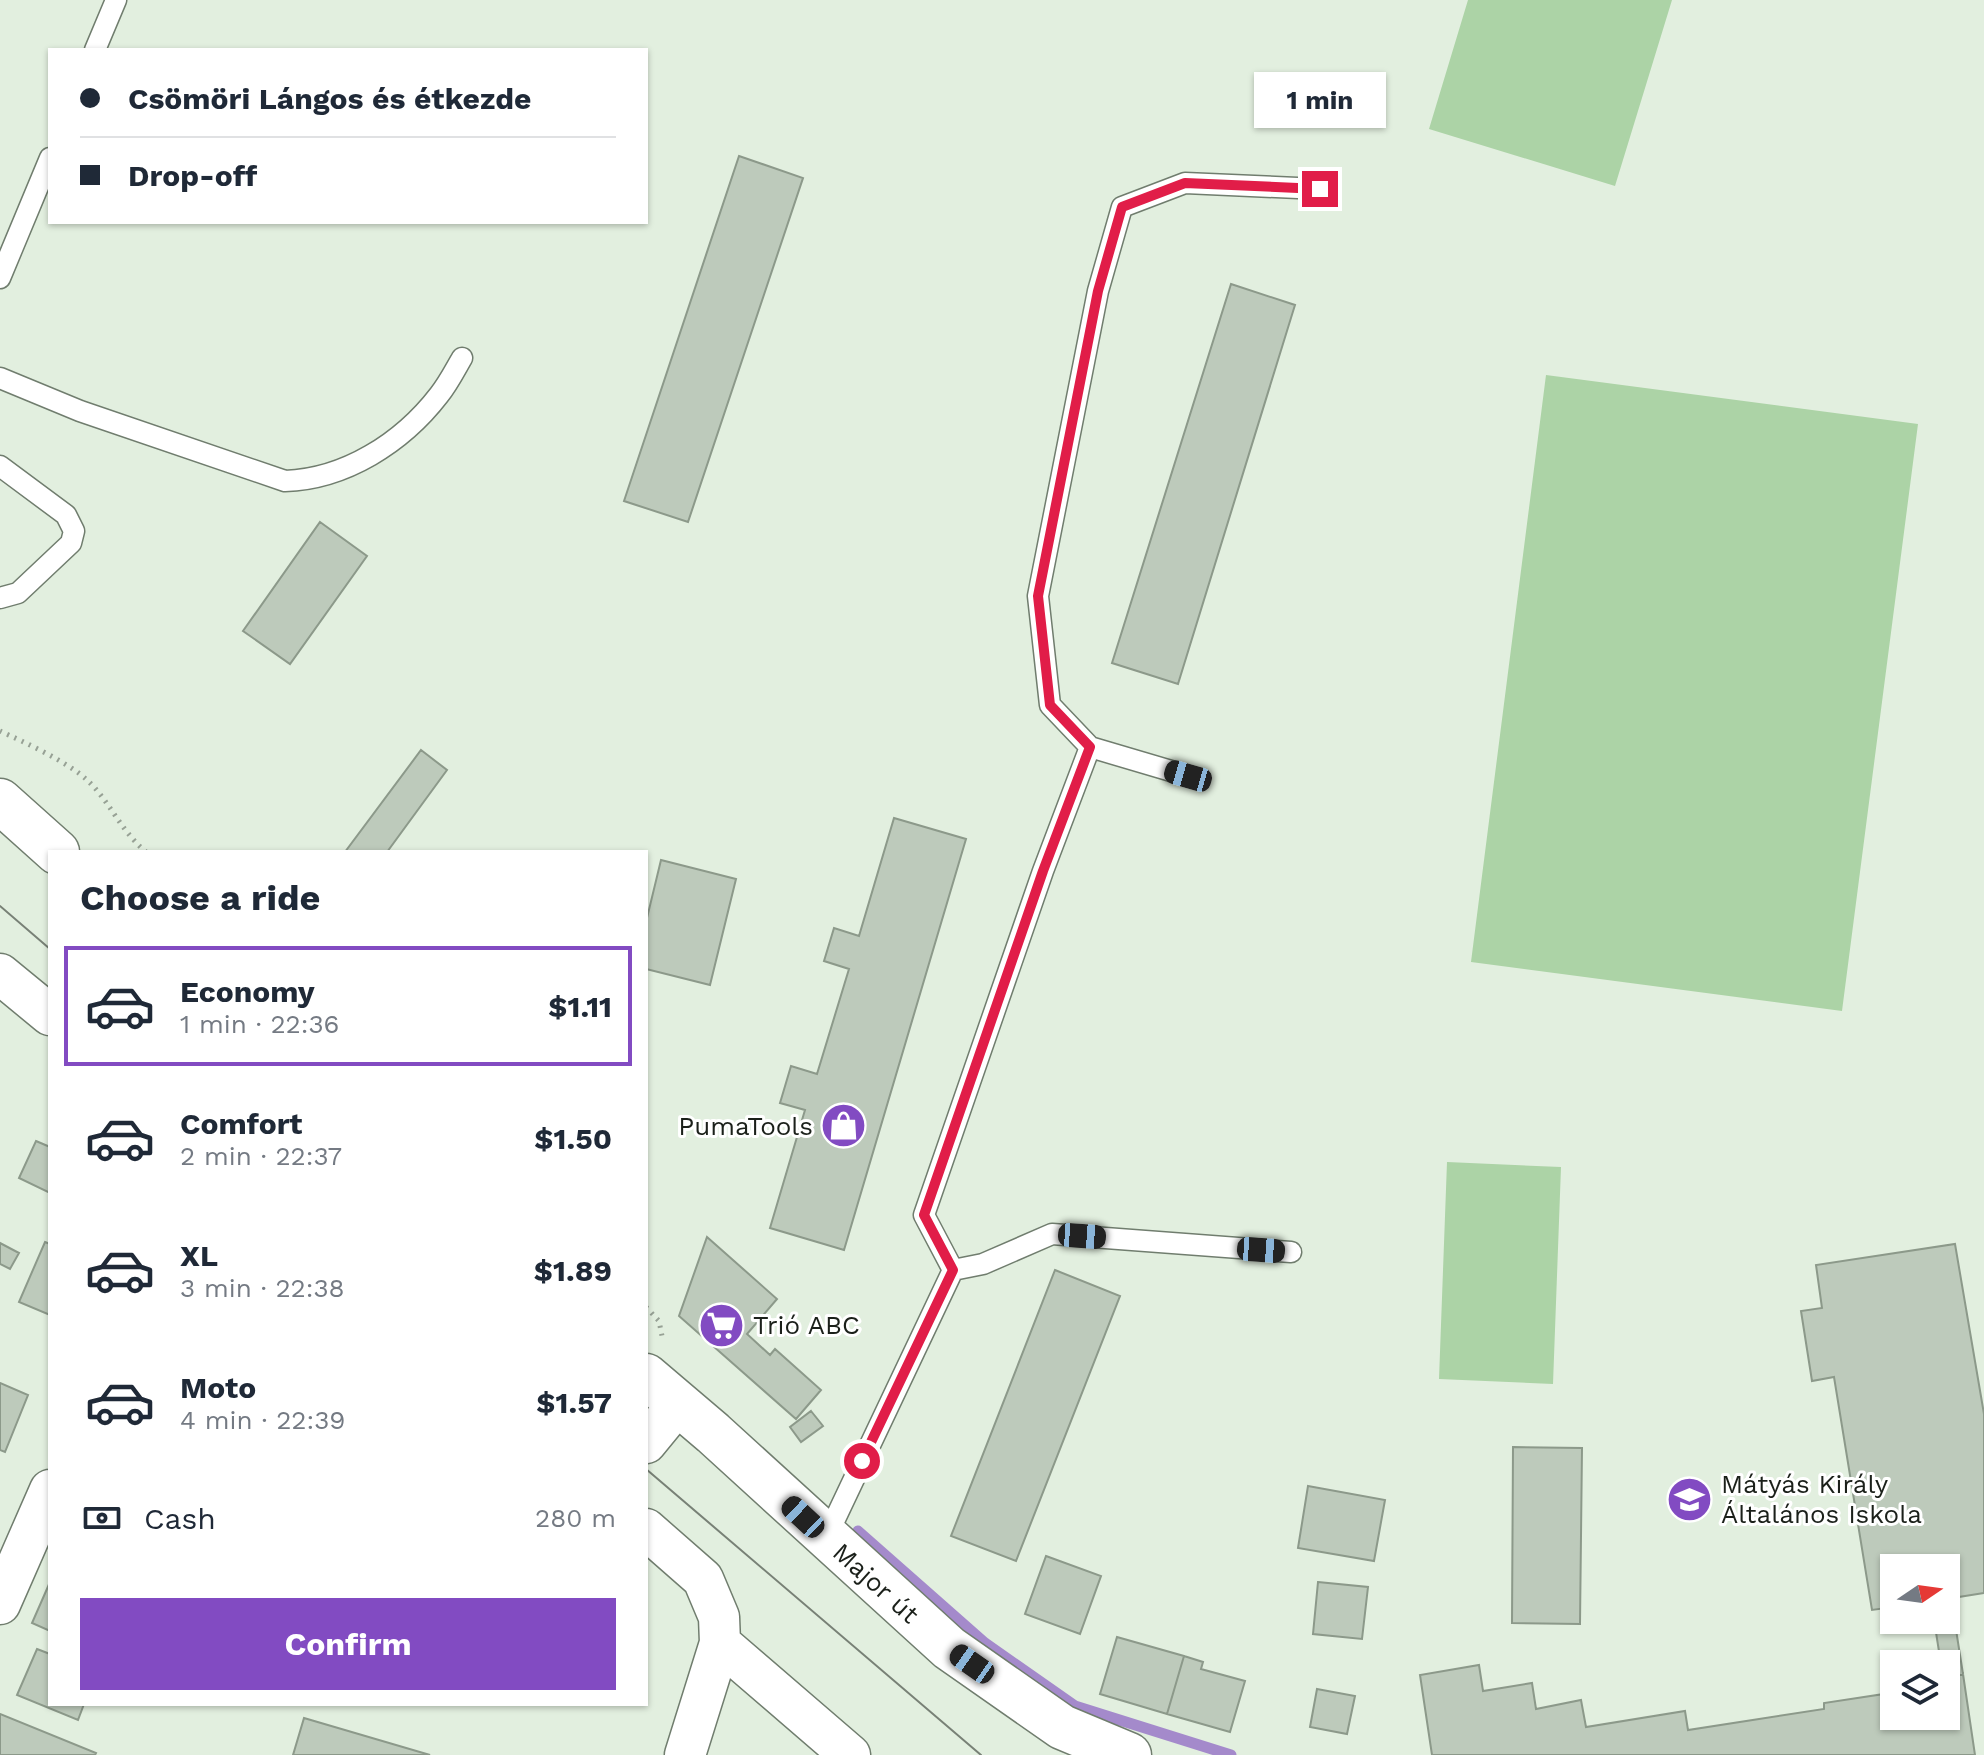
<!DOCTYPE html>
<meta charset="utf-8">
<style>
:root{--surface:#fff;--page:#f6f6f7;--text:#1f2937;--muted:#747a83;--line:#e0e1e3;--accent:#824bc2}
body{margin:0;font-family:"Work Sans",sans-serif;background:var(--page);color:var(--text);height:100vh;display:flex;flex-direction:column;font-size:30px;white-space:nowrap}
*{box-sizing:border-box;margin:0}
p{font-size:26px;color:var(--muted)}
.icon{flex:none;width:44px;height:44px;fill:none;stroke:currentColor;stroke-width:2;stroke-linecap:round;stroke-linejoin:round}
.map{position:relative;flex:1;overflow:hidden}
.panel{position:absolute;left:48px;top:850px;width:600px;height:856px;display:flex;flex-direction:column;background:var(--surface);border-radius:0px;box-shadow:0 2px 6px #0004}
.panel>*{flex:none}
.guide{position:absolute;left:48px;top:48px;width:600px;height:176px;border-radius:0px;box-shadow:0 2px 6px #0004;display:grid;align-content:center;height:176px;padding:0 32px;background:var(--surface)}
.needle{width:52px;rotate:77deg}
.controls{position:absolute;left:1880px;top:1554px;display:grid;gap:16px}
.controls a{display:grid;place-items:center;width:80px;height:80px;border-radius:0px;background:var(--surface);box-shadow:0 2px 6px #0004;font-size:40px}
.end{position:absolute;width:36px;height:36px;margin:-18px;border:10px solid #e11d48;background:#fff;box-shadow:0 0 0 4px #fff}
.from{border-radius:50%}
.bubble{position:absolute;height:56px;border-radius:0px;background:var(--surface);box-shadow:0 2px 6px #0004;font-size:26px;font-weight:700;line-height:56px;text-align:center}
.car{position:absolute;width:24px;height:48px;margin:-24px -12px;border-radius:10px;box-shadow:0 0 6px 2px #0007;background:linear-gradient(#222 24%,#8ab4d8 0 40%,#222 0 76%,#8ab4d8 0 86%,#222 0)}
.guide b{display:flex;align-items:center;gap:28px;height:76px;font-size:30px}
.guide b+b{border-top:2px solid var(--line)}
.guide i{width:20px;height:20px;background:var(--text)}
ul{padding:0;list-style:none}
li{display:flex;align-items:center;gap:24px;height:120px;margin:0 16px 12px;padding:0 16px;border:4px solid transparent;border-radius:0px}
li div{flex:1}
li b{display:block;font-size:30px}
li em{font-style:normal;font-weight:700}
li.active{border-color:var(--accent)}
li>.icon{width:72px;height:72px;stroke-width:1.5}
h2{padding:0 32px;font-size:36px;line-height:96px}
.pay{display:flex;align-items:center;gap:20px;height:88px;padding:0 32px;font-size:30px}
.pay p{margin-inline-start:auto}
.cta{display:flex;gap:16px;margin-top:auto;padding:16px 32px}
.cta a{flex:1;height:92px;border-radius:0px;background:var(--accent);color:#fff;font-size:32px;font-weight:700;line-height:92px;text-align:center}
.map>svg:first-child{display:block}
</style>
<div class="map">
<svg width="1984" height="1755" viewBox="0 0 1984 1755">
<rect width="100%" height="100%" fill="#e2efdf"/>
<path fill="#acd3a6" d="M1468 0H1672L1615 186 1429 129Z
M1546 375 1918 424 1842 1011 1471 962Z
M1447 1162 1561 1167 1553 1384 1439 1379Z"/>
<g fill="none" stroke-linecap="round" stroke-linejoin="round">
<path stroke="#a48acb" stroke-width="11" d="M858 1531 985 1643 1075 1706 1231 1755"/>
</g>
<path fill="#bdcabb" stroke="#8c998a" stroke-width="2" d="M739 156 803 178 688 522 624 501Z
M1231 284 1295 305 1178 684 1112 663Z
M320 522 367 556 290 664 243 631Z
M421 750 447 770 387 852H345Z
M894 818 966 839 844 1250 770 1228 805 1110 780 1103 791 1066 817 1074 849 969 824 961 834 928 859 936Z
M661 860 736 879 710 985 646 969V922Z
M36 1141 50 1147V1193L19 1178Z
M707 1237 777 1299 747 1334 770 1355 775 1349 821 1390 796 1419 679 1316Z
M45 1242 50 1244V1315L19 1302Z
M0 1243 19 1253 10 1269 0 1264Z
M1955 1244 1984 1414V1593L1946 1599V1568H1894V1607L1872 1610 1834 1377 1812 1381 1801 1311 1822 1308 1816 1265Z
M1055 1270 1120 1296 1016 1561 951 1536Z
M0 1383 28 1395 5 1452 0 1450Z
M811 1411 823 1426 801 1442 790 1427Z
M1513 1447 1582 1448 1580 1624 1512 1623Z
M1308 1486 1385 1500 1374 1561 1298 1548Z
M1046 1556 1101 1576 1080 1634 1025 1614Z
M50 1582V1631L32 1623Z
M1318 1582 1368 1587 1362 1639 1313 1634Z
M1951 1598 1963 1674 1946 1677V1664H1941L1934 1620H1946V1599Z
M1117 1637 1184 1656 1167 1714 1100 1694Z
M37 1649 50 1654V1704H84L78 1720 17 1695Z
M1184 1656 1203 1662 1201 1669 1245 1681 1230 1732 1167 1714Z
M1479 1665 1483 1691 1532 1683 1536 1709 1581 1700 1586 1727 1685 1711 1688 1730 1824 1709V1703L1884 1694 1886 1709 1894 1708V1716H1946V1677L1963 1674 1975 1755H1432L1420 1675Z
M1317 1689 1355 1696 1347 1734 1310 1727Z
M0 1714 96 1753 95 1755H0Z
M304 1718 430 1755H293Z"/>
<g fill="none" stroke-linecap="round" stroke-linejoin="round">
<defs>
<path id="service" d="M95 50 116 0
M0 278 50 158
M0 378 80 411 285 481C345 479 402 443 439 395 448 384 455 370 462 358
M0 466 66 515 74 531 71 543 18 593 0 598
M1090 747 1188 776
M953 1270 983 1264 1052 1234 1291 1252
M826 1538 953 1270 924 1215 1043 871 1090 747 1050 705 1038 596 1098 291 1122 207 1185 183 1320 189"/>
<path id="minor" d="M0 974 50 1015
M646 1443 678 1404
M646 1529 703 1579 719 1617 720 1643 685 1755
M0 1604 50 1490
M720 1643 850 1755"/>
<path id="tertiary" d="M0 801 57 852
M646 1376 713 1433 949 1648 1062 1727 1129 1755"/>
</defs>
<use href="#service" stroke="#707d6e" stroke-width="23"/>
<use href="#minor" stroke="#707d6e" stroke-width="43"/>
<use href="#tertiary" stroke="#707d6e" stroke-width="47"/>
<path stroke="#97a195" stroke-width="5" stroke-dasharray="2 6" stroke-linecap="butt" d="M0 731C24 742 68 762 87 780 109 800 120 830 146 852
M646 1307 659 1321 663 1341"/>
<use href="#service" stroke="#fff" stroke-width="20"/>
<use href="#minor" stroke="#fff" stroke-width="40"/>
<use href="#tertiary" stroke="#fff" stroke-width="44"/>
<path stroke="#788176" stroke-width="2" d="M0 906 50 949
M646 1469 981 1755"/>
</g>
<g fill="none" stroke-linecap="round" stroke-linejoin="round">
<path stroke="#e11d48" stroke-width="10" d="M862 1461 953 1270 924 1215 1043 871 1090 747 1050 705 1038 596 1098 291 1122 207 1185 183 1320 189"/>
</g>
<defs>
<symbol id="shop-disc" viewBox="-11 -11 22 22"><circle r="9.5" fill="#824bc2" stroke="#fff"/><path d="M-5-2.5h2.3a2.7 3.5 0 0 1 5.4 0H5L5.5 6h-11ZM-1.5-2.5h3a1.5 2.3 0 0 0-3 0Z" fill="#fff"/></symbol>
<symbol id="supermarket-disc" viewBox="-11 -11 22 22"><circle r="9.5" fill="#824bc2" stroke="#fff"/><path d="M-6-5.5h2.5l.6 2H6L4.5 2H-2.5L-4.4-4H-6ZM-1.5 3.2a1.3 1.3 0 1 0 .1 0ZM3 3.2a1.3 1.3 0 1 0 .1 0Z" fill="#fff"/></symbol>
<symbol id="school-disc" viewBox="-11 -11 22 22"><circle r="9.5" fill="#824bc2" stroke="#fff"/><path d="M0-5L7-2L0 1L-7-2ZM-4 1L0 2.5L4 1V4Q0 6-4 4Z" fill="#fff"/></symbol>
</defs>
<g fill-rule="evenodd">
<use href="#shop-disc" x="818" y="1100" width="51" height="51"/>
<use href="#supermarket-disc" x="696" y="1300" width="51" height="51"/>
<use href="#school-disc" x="1664" y="1474" width="51" height="51"/>
</g>
<g text-anchor="middle" dominant-baseline="central" stroke-width="6" stroke-linejoin="round" paint-order="stroke">
<g font-size="26" fill="#1b201a" stroke="#fff" text-anchor="start">
<text x="813" y="1126" text-anchor="end">PumaTools</text>
<text x="753" y="1325">Trió ABC</text>
<text x="1721" y="1484">Mátyás Király<tspan x="1721" dy="30">Általános Iskola</tspan></text>
</g>
<g font-size="26" fill="#1b201a" stroke="#fff">
<text transform="translate(876 1583) rotate(42)">Major út</text>
</g>
</g>
</svg>
<div class="controls">
<a><svg class="needle" viewBox="-14 -14 28 28"><path d="M0-13l5 13h-10z" fill="#e53935"/><path d="M0 13l5-13h-10z" fill="#747a83"/></svg></a>
<a><svg class="icon" aria-label="layers" viewBox="0 0 24 24"><path d="M12 4l9 5-9 5-9-5zM3 14l9 5 9-5"/></svg></a>
</div>
<i class="end from" style="left:862px;top:1461px"></i>
<i class="end" style="left:1320px;top:189px"></i>
<div class="bubble" style="left:1254px;top:72px;width:132px">1 min</div>
<i class="car" style="left:1188px;top:776px;rotate:286deg"></i>
<i class="car" style="left:1082px;top:1236px;rotate:94deg"></i>
<i class="car" style="left:1261px;top:1250px;rotate:94deg"></i>
<i class="car" style="left:803px;top:1517px;rotate:313deg"></i>
<i class="car" style="left:972px;top:1664px;rotate:305deg"></i>
<div class="guide">
<b><i class="from"></i>Csömöri Lángos és étkezde</b>
<b><i></i>Drop-off</b>
</div>
<section class="panel">
<h2>Choose a ride</h2>
<ul>
<li class="active"><svg class="icon" aria-label="car" viewBox="0 0 24 24"><path d="M5 17H2v-5l4-1 3-4h7l3 4 3 1v5h-3M9 17h6M6 11h13"/><circle cx="7" cy="17" r="2"/><circle cx="17" cy="17" r="2"/></svg><div><b>Economy</b><p>1 min · 22:36</p></div><em>$1.11</em></li>
<li><svg class="icon" aria-label="car" viewBox="0 0 24 24"><path d="M5 17H2v-5l4-1 3-4h7l3 4 3 1v5h-3M9 17h6M6 11h13"/><circle cx="7" cy="17" r="2"/><circle cx="17" cy="17" r="2"/></svg><div><b>Comfort</b><p>2 min · 22:37</p></div><em>$1.50</em></li>
<li><svg class="icon" aria-label="car" viewBox="0 0 24 24"><path d="M5 17H2v-5l4-1 3-4h7l3 4 3 1v5h-3M9 17h6M6 11h13"/><circle cx="7" cy="17" r="2"/><circle cx="17" cy="17" r="2"/></svg><div><b>XL</b><p>3 min · 22:38</p></div><em>$1.89</em></li>
<li><svg class="icon" aria-label="car" viewBox="0 0 24 24"><path d="M5 17H2v-5l4-1 3-4h7l3 4 3 1v5h-3M9 17h6M6 11h13"/><circle cx="7" cy="17" r="2"/><circle cx="17" cy="17" r="2"/></svg><div><b>Moto</b><p>4 min · 22:39</p></div><em>$1.57</em></li>
</ul>
<div class="pay"><svg class="icon" aria-label="cash" viewBox="0 0 24 24"><path d="M3 7h18v10H3z"/><circle cx="12" cy="12" r="2"/></svg>Cash<p>280 m</p></div>
<div class="cta"><a>Confirm</a></div>
</section>
</div>
